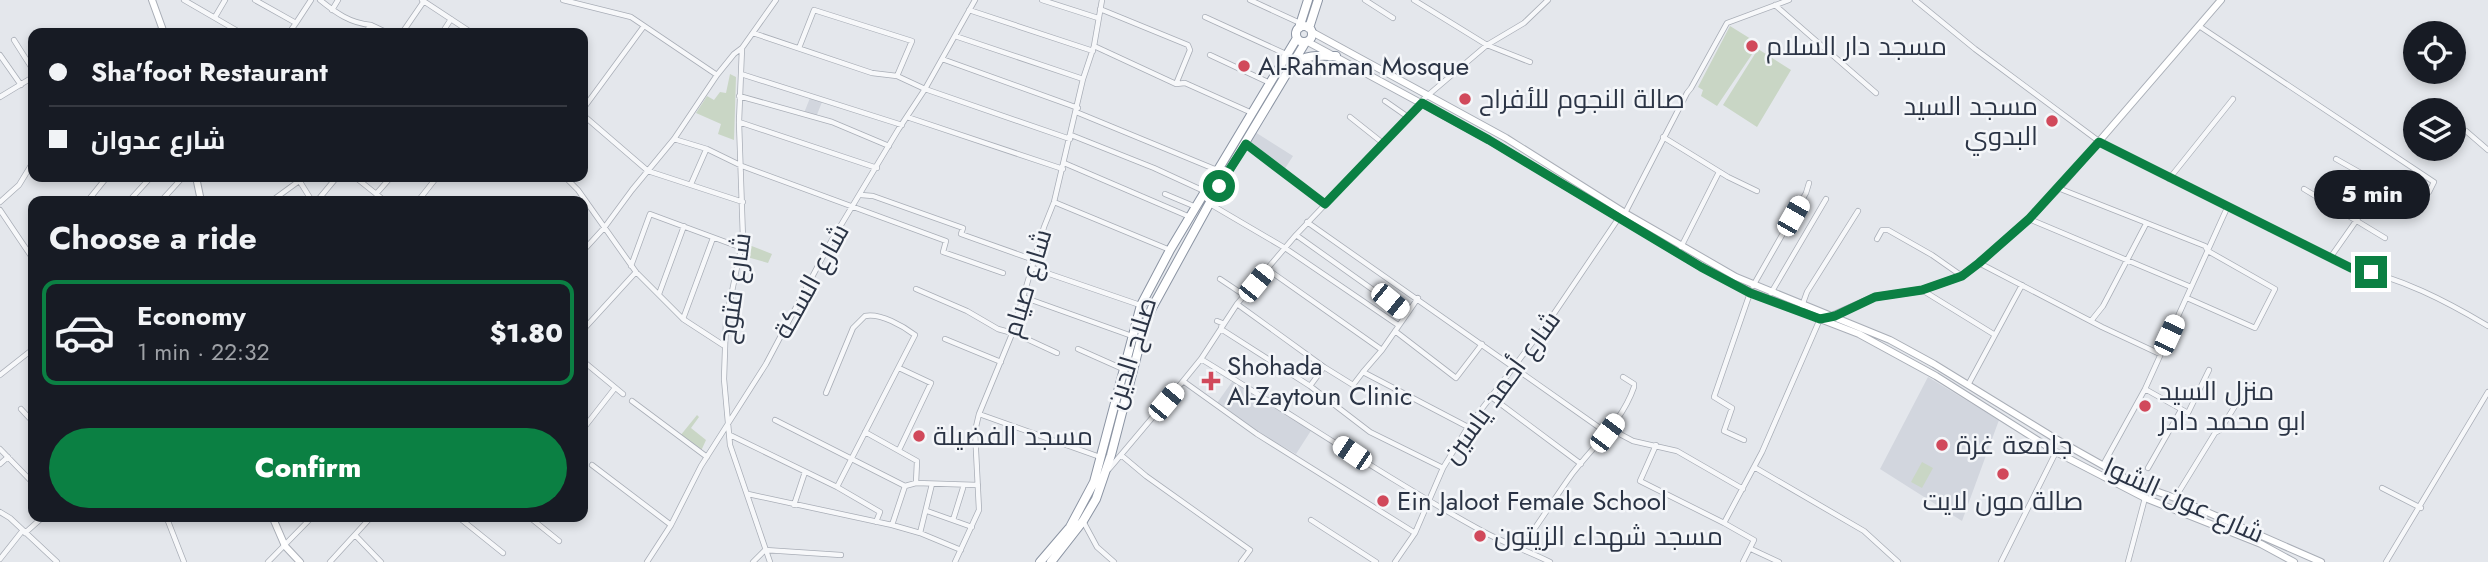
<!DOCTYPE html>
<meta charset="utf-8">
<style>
:root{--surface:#171b24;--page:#242831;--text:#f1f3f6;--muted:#9ea1a6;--line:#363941;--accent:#0b8043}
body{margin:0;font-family:Jost,Cairo,sans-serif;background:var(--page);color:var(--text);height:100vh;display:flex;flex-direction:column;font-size:26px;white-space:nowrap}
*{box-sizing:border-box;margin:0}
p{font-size:23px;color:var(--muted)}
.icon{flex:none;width:38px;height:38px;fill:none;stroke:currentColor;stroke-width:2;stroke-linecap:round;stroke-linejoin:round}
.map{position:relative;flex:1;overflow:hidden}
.side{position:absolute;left:28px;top:196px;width:560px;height:326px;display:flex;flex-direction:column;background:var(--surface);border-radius:14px;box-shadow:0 4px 10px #0003}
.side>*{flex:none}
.top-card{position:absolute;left:28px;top:28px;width:560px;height:154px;border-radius:14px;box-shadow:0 4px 10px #0003;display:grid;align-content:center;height:154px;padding:0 21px;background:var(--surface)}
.buttons{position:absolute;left:2403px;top:21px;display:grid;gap:14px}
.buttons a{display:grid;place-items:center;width:63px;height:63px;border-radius:50%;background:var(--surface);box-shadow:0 4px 10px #0003;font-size:35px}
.end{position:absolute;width:32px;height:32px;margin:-16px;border:9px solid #0b8043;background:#fff;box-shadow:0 0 0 4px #fff}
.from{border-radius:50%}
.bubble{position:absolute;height:49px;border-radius:24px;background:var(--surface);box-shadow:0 4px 10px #0003;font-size:23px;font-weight:800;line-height:49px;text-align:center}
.car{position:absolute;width:21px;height:42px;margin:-21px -10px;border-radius:9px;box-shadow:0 0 5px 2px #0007;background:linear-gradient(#fff 24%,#345 0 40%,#fff 0 76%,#345 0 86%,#fff 0)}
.top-card b{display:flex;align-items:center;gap:24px;height:66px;font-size:26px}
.top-card b+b{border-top:2px solid var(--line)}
.top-card i{width:18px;height:18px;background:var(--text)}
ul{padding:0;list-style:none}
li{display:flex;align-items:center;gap:21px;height:105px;margin:0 14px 10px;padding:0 7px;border:4px solid var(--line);border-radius:14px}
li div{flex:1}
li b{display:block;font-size:26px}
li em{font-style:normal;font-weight:800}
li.on{border-color:var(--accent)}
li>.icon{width:63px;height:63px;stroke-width:1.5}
h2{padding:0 21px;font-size:32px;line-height:84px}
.cta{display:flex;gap:14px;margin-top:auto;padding:14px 21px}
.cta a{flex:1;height:80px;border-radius:42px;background:var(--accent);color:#fff;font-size:28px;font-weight:800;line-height:80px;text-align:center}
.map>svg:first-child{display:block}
</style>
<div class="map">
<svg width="2488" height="562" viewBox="0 0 2488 562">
<rect width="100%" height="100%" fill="#e4e7ec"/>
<path fill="#d2d6de" d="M810 98 822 102 816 117 804 113Z
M1255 132 1293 156 1284 170 1247 146Z
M1928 377 1999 420 1962 521 1880 469Z
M1234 379 1312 429 1296 454 1256 431 1217 403Z"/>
<path fill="#c9d6c5" d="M1730 26 1759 44 1717 106 1701 96 1703 90 1698 87Z
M1758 49 1791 70 1757 127 1723 105Z
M730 74 736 77 734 140 718 134 721 124 696 113 707 96 714 100 720 92 726 93Z
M749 245 772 254 768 263 747 257Z
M697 415 699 417 691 428 706 440 701 451 680 436Z
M1922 462 1933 468 1922 488 1911 482Z"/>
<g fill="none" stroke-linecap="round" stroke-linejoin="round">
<defs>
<path id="street" d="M184 0 241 33
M255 0 296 23 289 33
M320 0C336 13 350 23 371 25
M422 0 472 33
M563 0 631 17 717 75
M1042 0 1098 18
M1250 0 1300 23
M1365 0 1393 18
M1414 0 1487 45 1530 62
M1915 0 1975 49 2100 142 2351 268C2400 277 2446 301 2488 326
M1775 5 1876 93
M1100 9 1188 45 1190 50 1176 84
M332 10 338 0
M969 10 1093 51
M215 17 225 0
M1205 17 1286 54
M296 23 311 0
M2199 26 2434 182 2429 192 2405 198 2336 159
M144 33 163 30
M365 33 371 25 388 33
M402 33 424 1
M442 33 451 19
M753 33 872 73 897 76 925 89 1070 139
M955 36 1083 79
M14 40 33 70
M1094 46 1176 84 1185 83 1252 113
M742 48 739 122 743 239 726 320 724 379 730 445 770 562
M799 48 814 10 912 41 897 76
M0 55 21 85
M1210 55 1270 83
M942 59 1078 108
M741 74 902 125
M739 96 832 122 889 146
M0 97 33 77
M1385 101 1408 117
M1420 102 1487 45 1524 23 1548 0
M583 109 644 26
M1076 112 1217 170
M583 115 648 171 743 202
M907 117 1063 169
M1350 117 1384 144
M739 122 877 168
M2466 131 2488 150
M1071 135 1154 168 1204 191
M1663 137 1728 177 1757 191
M674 139 707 149 742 166 946 241 943 252 1003 273
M1246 144 1325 204
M1064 163 1190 217
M297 177 312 201
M355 177 385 201
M565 177 578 190 636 272 683 319 723 345
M2169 179 2233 99
M691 184 706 150
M2058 188 2205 246 2208 251 2275 289 2255 328 2187 298
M2304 189 2385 238
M376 194 391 177
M1165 194 1196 207
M861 195 873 196 963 228 961 234 1034 260
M90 198 107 177
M273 200 299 181
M129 201 151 177
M161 201 183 177
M317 201 337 177
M418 201 437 177
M0 202 19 185 33 162
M1054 202 1170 250
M1210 204 1285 248 1398 325
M0 210 33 259
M2029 219 2191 287
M1307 222 1607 433 1616 432 1633 441 1677 451 1743 489
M1296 235 1407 314 1382 350
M1877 239 1882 230H1888L1932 255 1962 276
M1681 247 1719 172
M583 251 604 228 632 190 674 139 717 75 734 54 742 48 776 0
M2330 258 2382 184
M1979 263 2102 327 2160 354
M631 266 650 214 742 248
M1032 268 1140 305
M1267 269 1382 350 1363 372 1468 427
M1220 279 1244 295
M1753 286 1806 193 1809 183
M916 289 967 311 998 329 1016 334 1057 353
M1922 290 1995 335
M1771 293 1826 199
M659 294 684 226
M1023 297 1132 336
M1237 304 1324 367 1310 386 1370 432 1443 468
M1802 306 1807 292 1858 211
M1407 314 1418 298
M683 319 713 238
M1217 321 1222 323 1221 329 1310 386
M2091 321 2103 306 2146 224
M583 330 636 272
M1395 331 1456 378 1482 344
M945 339 1001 362
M1078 349 1123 369
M1201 359C1295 416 1386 478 1482 531 1504 543 1528 551 1550 562
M583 361 623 394
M1324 367 1353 385 1363 372
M0 375 33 349
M1183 381 1257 434 1415 533
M1968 385 2022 285
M2145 389 2188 413 2209 370
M826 393 853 328 865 316C881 313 903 326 915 335L837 487
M1490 396 1581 464
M632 401 707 457
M21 409 33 422
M979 414 1100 457
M775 420 905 486 916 483 978 485
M583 429 615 388
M865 432 917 461 916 483
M730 435 837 487 880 512 876 522
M1744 440 1724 431 1732 408 1714 397 1750 293
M1656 445 1640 481 1724 523
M0 449 33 483
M899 450 931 383 899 368
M1121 455 1146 476 1250 550 1241 562
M0 464 8 457
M592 465 671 525
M2103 465 2145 389 2227 208
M1754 467 1864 531 1898 562
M2148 468 2181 410
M1109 469 1179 386 1201 359 1237 304 1296 235 1421 104
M2382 488 2421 508
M748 494 892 525 920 533 961 550
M2175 498 2215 433 2220 430 2247 387
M794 505 805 472
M927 511 972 527
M0 512 10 518 57 562
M166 516 184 562
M457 516 503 553
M528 516 559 541
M953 520 963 488
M1311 520 1376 562
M1083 521 1097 547 1114 562
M892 525 905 486
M25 533 44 516
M920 533 932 484
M356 536 381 562
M1520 549C1538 525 1554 499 1572 474 1594 445 1622 422 1634 387V384L1623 377
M1751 549 1779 562
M0 559 23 530
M268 562 313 516
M330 562 372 516
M647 562 671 525 701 466 766 364 829 245 898 130 925 89 975 0
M753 562 765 550 841 555
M955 562 979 510 975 431 979 414 1012 334 1044 227 1054 202 1083 79 1094 46 1102 0
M1395 562 1415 533 1443 468 1468 427 1551 318 1618 219 1625 213 1687 93 1691 88 1727 23 1789 0
M1743 562 1754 540 1724 523 1762 452 1820 319
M2001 562 2056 452
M2128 562 2145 498
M2386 562 2488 392"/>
<path id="secondary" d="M152 0 164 33
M1312 32 1506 138 1625 213 1736 277 1890 340 1934 364 2056 439 2136 484 2175 498 2321 562
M1308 42 1489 140 1701 267 1750 292 1859 334 1936 376 2056 452 2145 498 2261 544 2294 562
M196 177 201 201
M1832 316 1875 297 1922 290 1962 276 1979 263 2029 219 2064 182 2221 0
M272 516 285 546 300 562"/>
<path id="highway" d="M1296 34a8 8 0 1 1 16 0a8 8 0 1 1-16 0Z
M1299 28 1308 0
M1309 28 1318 0
M1295 63C1308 54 1321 56 1336 56
M1040 562 1070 527 1094 482 1141 305 1170 250 1297 38
M1051 562 1083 521 1096 499 1111 455 1144 328 1152 308 1219 186 1305 43"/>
</defs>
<use href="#street" stroke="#a9aeb7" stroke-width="6"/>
<use href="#secondary" stroke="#a9aeb7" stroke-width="8"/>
<use href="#highway" stroke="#8b94a3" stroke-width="10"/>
<use href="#street" stroke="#f7f8fa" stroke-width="4.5"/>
<use href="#secondary" stroke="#fff" stroke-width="6"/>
<use href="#highway" stroke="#fff" stroke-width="8"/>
</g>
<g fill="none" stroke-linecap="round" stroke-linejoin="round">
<path stroke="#0b8043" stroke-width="9" d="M1219 186 1246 144 1325 204 1422 103 1489 140 1701 267 1750 293 1820 319 1835 316 1875 297 1922 290 1962 276 1979 263 2029 219 2099 142 2351 268 2371 272"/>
</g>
<g fill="#d1495b" stroke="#f4f6f9" stroke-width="2.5">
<circle cx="1752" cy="46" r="7"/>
<circle cx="1244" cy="66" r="7"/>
<circle cx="1465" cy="99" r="7"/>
<circle cx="2052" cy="121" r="7"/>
<path d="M1207.5 370.5h7v7h7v7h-7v7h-7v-7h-7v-7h7z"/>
<circle cx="2145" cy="406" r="7"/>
<circle cx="919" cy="436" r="7"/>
<circle cx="1942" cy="445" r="7"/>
<circle cx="2003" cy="474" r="7"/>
<circle cx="1383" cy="501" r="7"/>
<circle cx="1480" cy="536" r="7"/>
</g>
<g text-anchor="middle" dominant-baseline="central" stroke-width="5" stroke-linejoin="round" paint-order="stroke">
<g font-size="26" fill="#2b3445" stroke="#f4f6f9" text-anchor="start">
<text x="1766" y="46">مسجد دار السلام</text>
<text x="1258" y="66">Al-Rahman Mosque</text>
<text x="1479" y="99">صالة النجوم للأفراح</text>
<text x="2038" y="106" text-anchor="end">مسجد السيد<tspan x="2038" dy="30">البدوي</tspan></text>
<text x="1227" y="366">Shohada<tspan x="1227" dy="30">Al-Zaytoun Clinic</tspan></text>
<text x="2159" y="391">منزل السيد<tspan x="2159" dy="30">ابو محمد دادر</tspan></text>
<text x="933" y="436">مسجد الفضيلة</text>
<text x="1956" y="445">جامعة غزة</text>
<text x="1397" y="501">Ein Jaloot Female School</text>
<text x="2003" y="501" text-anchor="middle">صالة مون لايت</text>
<text x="1494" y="536">مسجد شهداء الزيتون</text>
</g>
<g font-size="26" fill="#2b3445" stroke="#f4f6f9">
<text transform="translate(811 281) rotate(-61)">شارع السكة</text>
<text transform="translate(1027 283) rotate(-73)">شارع صيام</text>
<text transform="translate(734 288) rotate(-82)">شارع فتوح</text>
<text transform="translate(1131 353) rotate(-73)">صلاح الدين</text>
<text transform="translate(1501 387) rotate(-54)">شارع أحمد ياسين</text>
<text transform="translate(2184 500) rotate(24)">شارع عون الشوا</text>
</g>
</g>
</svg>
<div class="buttons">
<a><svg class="icon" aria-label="locate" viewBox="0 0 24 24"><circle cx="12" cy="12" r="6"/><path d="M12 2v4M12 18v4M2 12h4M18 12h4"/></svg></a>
<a><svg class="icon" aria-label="layers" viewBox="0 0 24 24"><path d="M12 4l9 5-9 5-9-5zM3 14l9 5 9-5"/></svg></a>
</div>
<i class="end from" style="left:1219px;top:186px"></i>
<i class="end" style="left:2371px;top:272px"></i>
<div class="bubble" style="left:2314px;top:170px;width:116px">5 min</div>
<i class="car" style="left:1793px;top:216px;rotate:30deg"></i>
<i class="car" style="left:1256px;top:283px;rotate:39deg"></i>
<i class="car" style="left:1390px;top:301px;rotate:129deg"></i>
<i class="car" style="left:2169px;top:335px;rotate:25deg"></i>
<i class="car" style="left:1166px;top:402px;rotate:40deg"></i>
<i class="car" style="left:1607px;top:433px;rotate:37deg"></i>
<i class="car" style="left:1352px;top:453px;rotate:304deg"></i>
<div class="top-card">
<b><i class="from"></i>Sha'foot Restaurant</b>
<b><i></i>شارع عدوان</b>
</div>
<section class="side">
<h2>Choose a ride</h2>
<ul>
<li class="on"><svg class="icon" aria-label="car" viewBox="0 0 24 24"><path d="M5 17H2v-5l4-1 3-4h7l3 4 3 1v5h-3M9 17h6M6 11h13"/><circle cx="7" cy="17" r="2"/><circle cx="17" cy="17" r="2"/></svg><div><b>Economy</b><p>1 min · 22:32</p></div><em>$1.80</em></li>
</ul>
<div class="cta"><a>Confirm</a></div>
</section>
</div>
